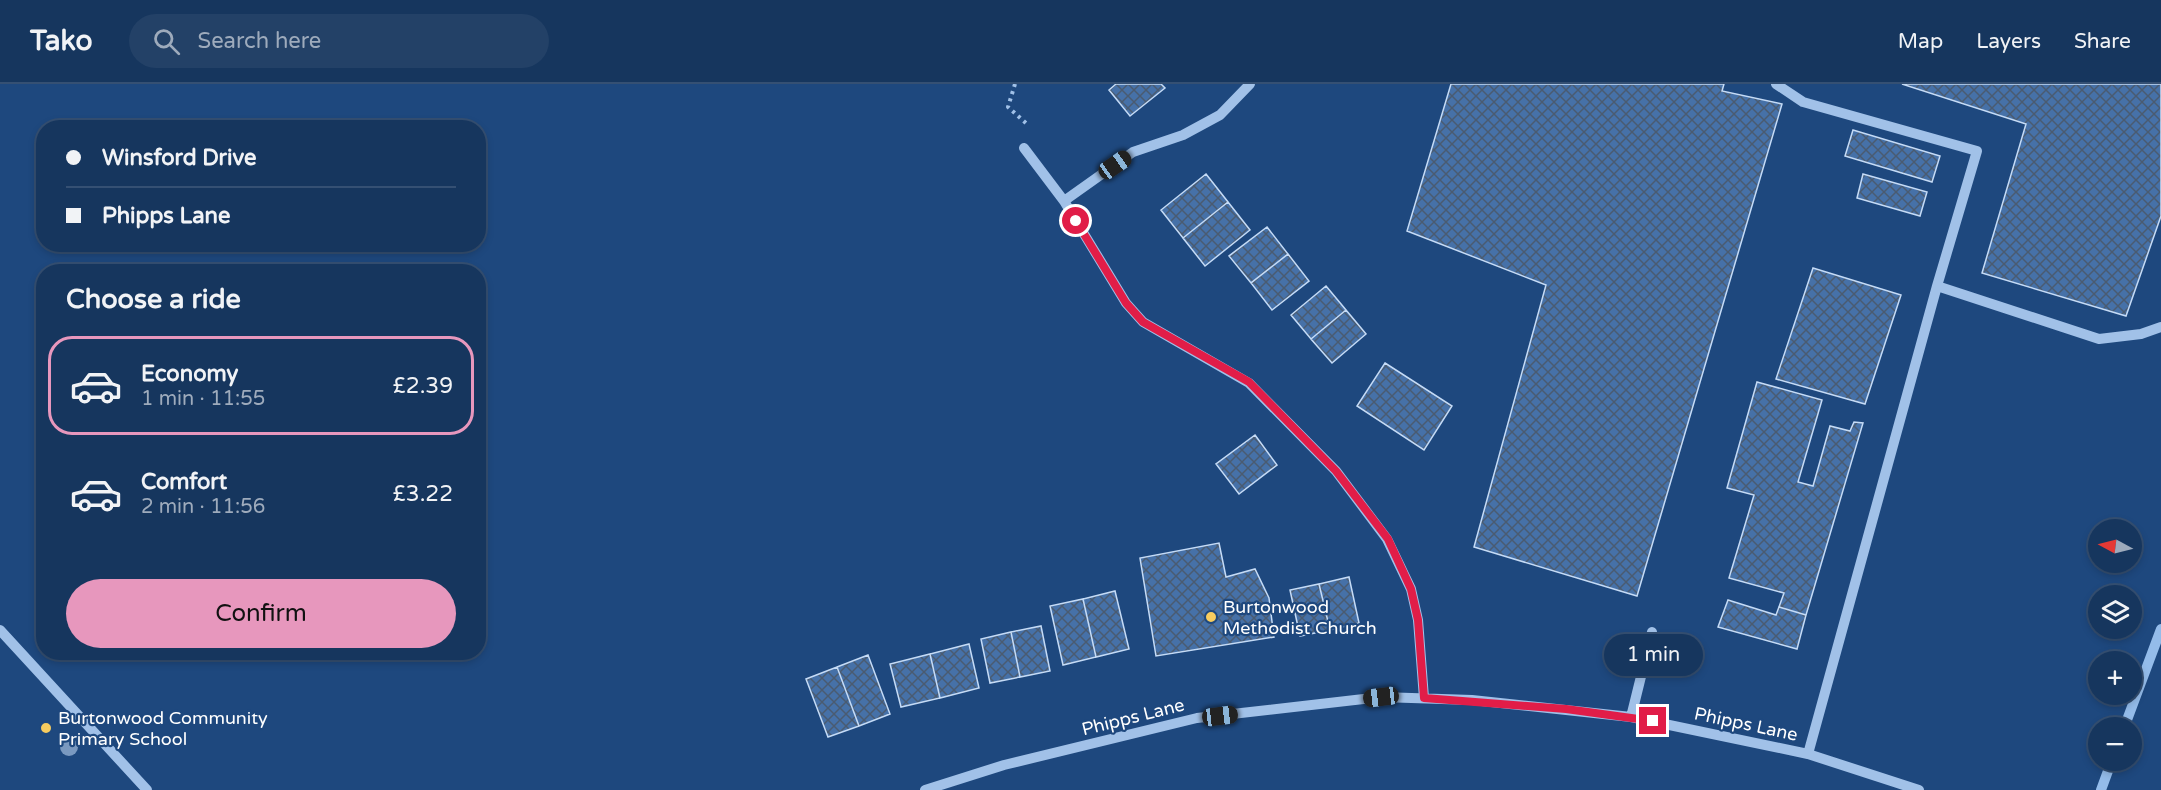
<!DOCTYPE html>
<meta charset="utf-8">
<style>
:root{--surface:#16365e;--page:#234167;--text:#f1f3f6;--muted:#9eabbc;--line:#355073;--accent:#e797bd}
body{margin:0;font-family:"Varela Round",sans-serif;background:var(--page);color:var(--text);height:100vh;display:flex;flex-direction:column;font-size:22px;white-space:nowrap}
*{box-sizing:border-box;margin:0}
p{font-size:20px;color:var(--muted)}
.icon{flex:none;width:33px;height:33px;fill:none;stroke:currentColor;stroke-width:2;stroke-linecap:round;stroke-linejoin:round}
.map{position:relative;flex:1;overflow:hidden}
.side{position:absolute;left:36px;top:180px;width:450px;height:396px;display:flex;flex-direction:column;background:var(--surface);border-radius:24px;box-shadow:0 3px 9px #0003,0 0 0 2px var(--line)}
.side>*{flex:none}
.guide{position:absolute;left:36px;top:36px;width:450px;height:132px;border-radius:24px;box-shadow:0 3px 9px #0003,0 0 0 2px var(--line);display:grid;align-content:center;height:132px;padding:0 30px;background:var(--surface)}
.needle{width:39px;rotate:277deg}
.controls{position:absolute;left:2088px;top:435px;display:grid;gap:12px}
.controls a{display:grid;place-items:center;width:54px;height:54px;border-radius:50%;background:var(--surface);box-shadow:0 3px 9px #0003,0 0 0 2px var(--line);font-size:30px}
.end{position:absolute;width:27px;height:27px;margin:-14px;border:8px solid #e11d48;background:#fff;box-shadow:0 0 0 3px #fff}
.from{border-radius:50%}
.bubble{position:absolute;height:42px;border-radius:21px;background:var(--surface);box-shadow:0 3px 9px #0003,0 0 0 2px var(--line);font-size:20px;font-weight:600;line-height:42px;text-align:center}
.car{position:absolute;width:18px;height:36px;margin:-18px -9px;border-radius:8px;box-shadow:0 0 4px 2px #0007;background:linear-gradient(#222 24%,#8ab4d8 0 40%,#222 0 76%,#8ab4d8 0 86%,#222 0)}
.guide b{display:flex;align-items:center;gap:21px;height:57px;font-size:22px}
.guide b+b{border-top:2px solid var(--line)}
.guide i{width:15px;height:15px;background:var(--text)}
ul{padding:0;list-style:none}
li{display:flex;align-items:center;gap:18px;height:99px;margin:0 12px 9px;padding:0 18px;border:3px solid transparent;border-radius:24px}
li div{flex:1}
li b{display:block;font-size:22px}
li em{font-style:normal;font-weight:600}
li.current{border-color:var(--accent)}
li>.icon{width:54px;height:54px;stroke-width:1.5}
h2{padding:0 30px;font-size:27px;line-height:72px}
.cta{display:flex;gap:12px;margin-top:auto;padding:12px 30px}
.cta a{flex:1;height:69px;border-radius:36px;background:var(--accent);color:#111;font-size:24px;font-weight:600;line-height:69px;text-align:center}
header{display:flex;align-items:center;gap:36px;box-sizing:border-box;height:84px;padding:0 30px;background:var(--surface);border-bottom:2px solid var(--line)}
header strong{font-size:28px}
nav{display:flex;gap:33px;margin-inline-start:auto;font-size:21px}
.search{width:420px;height:54px;background:var(--page);display:flex;align-items:center;gap:15px;box-sizing:border-box;padding:0 21px;border-radius:33px;color:var(--muted);font-size:22px}
.map>svg:first-child{display:block}
</style>
<header>
<strong>Tako</strong>
<div class="search"><svg class="icon" aria-label="search" viewBox="0 0 24 24"><circle cx="10" cy="10" r="6"/><path d="M15 15l6 6"/></svg>Search here</div>
<nav><a>Map</a><a>Layers</a><a>Share</a></nav>
</header>
<div class="map">
<svg width="2161" height="706" viewBox="0 0 2161 706">
<defs>
<pattern id="building-cross-hatch" width="8" height="8" patternUnits="userSpaceOnUse" patternTransform="scale(1.5)"><rect width="8" height="8" fill="#4671a8"/><path d="M0 0l8 8M0 8l8-8" fill="none" stroke="#4a5b71"/></pattern>
</defs>
<rect width="100%" height="100%" fill="#1e487e"/>
<g fill="none" stroke-linecap="round" stroke-linejoin="round">
<path stroke="#94bcea" stroke-width="10" d="M2124 644 2161 545
M2101 706 2112 676"/>
</g>
<path fill="url(#building-cross-hatch)" stroke="#c5dbf6" stroke-width="1.5" d="M1116 0H1161L1165 4 1130 32 1109 6Z
M1451 0H1724L1722 7 1782 20 1637 512 1474 463 1546 201 1407 147Z
M1902 0H2161V132L2126 232 1982 189 2026 40Z
M1853 46 1940 72 1932 98 1845 72Z
M1206 90 1228 118 1183 154 1161 126Z
M1863 90 1927 108 1920 132 1857 114Z
M1228 118 1250 146 1205 182 1183 154Z
M1267 143 1288 170 1251 199 1229 172Z
M1288 170 1309 197 1272 226 1251 199Z
M1813 184 1901 211 1865 320 1776 295Z
M1326 202 1346 226 1311 255 1291 231Z
M1346 226 1366 250 1332 279 1311 255Z
M1385 279 1452 322 1424 366 1357 322Z
M1757 298 1822 316 1798 398 1813 402 1830 342 1850 347 1854 338 1863 339 1806 531 1779 523 1784 509 1729 494 1754 411 1727 404Z
M1255 351 1277 381 1239 410 1216 380Z
M1219 459 1226 493 1255 485 1269 514 1274 553 1156 572 1140 474Z
M1349 493 1359 539 1330 546 1319 500Z
M1319 500 1330 546 1300 552 1290 506Z
M1115 507 1129 565 1096 573 1083 515Z
M1083 515 1096 573 1063 581 1050 522Z
M1728 516 1776 531 1779 523 1806 531 1797 565 1718 543Z
M1041 542 1050 587 1020 593 1011 548Z
M1011 548 1020 593 990 599 981 555Z
M969 560 979 604 940 614 930 570Z
M930 570 940 614 901 623 890 580Z
M868 571 890 630 859 642 837 583Z
M837 583 859 642 828 653 806 595Z"/>
<g fill="none" stroke-linecap="round" stroke-linejoin="round">
<path stroke="#a1c1e8" stroke-width="4" stroke-dasharray="3 4.5" stroke-linecap="butt" d="M1015 0 1008 23 1027 40"/>
<path stroke="#a1c1e8" stroke-width="10" d="M1776 0 1803 18 1977 67 1937 202 1808 670
M1024 64 1064 117 1126 219 1143 238 1249 299 1336 387 1387 455 1411 505 1418 536 1424 614
M1064 117 1133 68 1183 51 1220 31 1250 0
M1937 202 2099 255 2141 250 2161 243
M0 546 147 706
M1631 633 1652 548
M925 706 1004 681 1197 634 1381 613 1472 616 1631 633 1808 670 1919 706"/>
</g>
<circle fill="#7a99c0" cx="69" cy="663" r="9"/>
<g fill="none" stroke-linecap="round" stroke-linejoin="round">
<path stroke="#e11d48" stroke-width="8" d="M1076 137 1126 219 1143 238 1249 298 1336 387 1388 455 1411 505 1418 536 1424 614 1566 625 1653 637"/>
</g>
<g fill="#f7cc5f" stroke="#1e487e" stroke-width="2">
<circle cx="1211" cy="533" r="6"/>
<circle cx="46" cy="644" r="6"/>
</g>
<g text-anchor="middle" dominant-baseline="central" stroke-width="4.5" stroke-linejoin="round" paint-order="stroke">
<g font-size="18" fill="#fff" stroke="#1e487e" text-anchor="start">
<text x="1223" y="523">Burtonwood<tspan x="1223" dy="21">Methodist Church</tspan></text>
<text x="58" y="634">Burtonwood Community<tspan x="58" dy="21">Primary School</tspan></text>
</g>
<g font-size="18" fill="#fff" stroke="#1e487e">
<text transform="translate(1133 633) rotate(-14)">Phipps Lane</text>
<text transform="translate(1746 640) rotate(12)">Phipps Lane</text>
</g>
</g>
</svg>
<div class="controls">
<a><svg class="needle" viewBox="-14 -14 28 28"><path d="M0-13l5 13h-10z" fill="#e53935"/><path d="M0 13l5-13h-10z" fill="#9eabbc"/></svg></a>
<a><svg class="icon" aria-label="layers" viewBox="0 0 24 24"><path d="M12 4l9 5-9 5-9-5zM3 14l9 5 9-5"/></svg></a>
<a>+</a>
<a>−</a>
</div>
<i class="end from" style="left:1076px;top:137px"></i>
<i class="end" style="left:1653px;top:637px"></i>
<div class="bubble" style="left:1604px;top:550px;width:99px">1 min</div>
<i class="car" style="left:1115px;top:81px;rotate:55deg"></i>
<i class="car" style="left:1381px;top:613px;rotate:263deg"></i>
<i class="car" style="left:1220px;top:632px;rotate:83deg"></i>
<div class="guide">
<b><i class="from"></i>Winsford Drive</b>
<b><i></i>Phipps Lane</b>
</div>
<section class="side">
<h2>Choose a ride</h2>
<ul>
<li class="current"><svg class="icon" aria-label="car" viewBox="0 0 24 24"><path d="M5 17H2v-5l4-1 3-4h7l3 4 3 1v5h-3M9 17h6M6 11h13"/><circle cx="7" cy="17" r="2"/><circle cx="17" cy="17" r="2"/></svg><div><b>Economy</b><p>1 min · 11:55</p></div><em>£2.39</em></li>
<li><svg class="icon" aria-label="car" viewBox="0 0 24 24"><path d="M5 17H2v-5l4-1 3-4h7l3 4 3 1v5h-3M9 17h6M6 11h13"/><circle cx="7" cy="17" r="2"/><circle cx="17" cy="17" r="2"/></svg><div><b>Comfort</b><p>2 min · 11:56</p></div><em>£3.22</em></li>
</ul>
<div class="cta"><a>Confirm</a></div>
</section>
</div>
